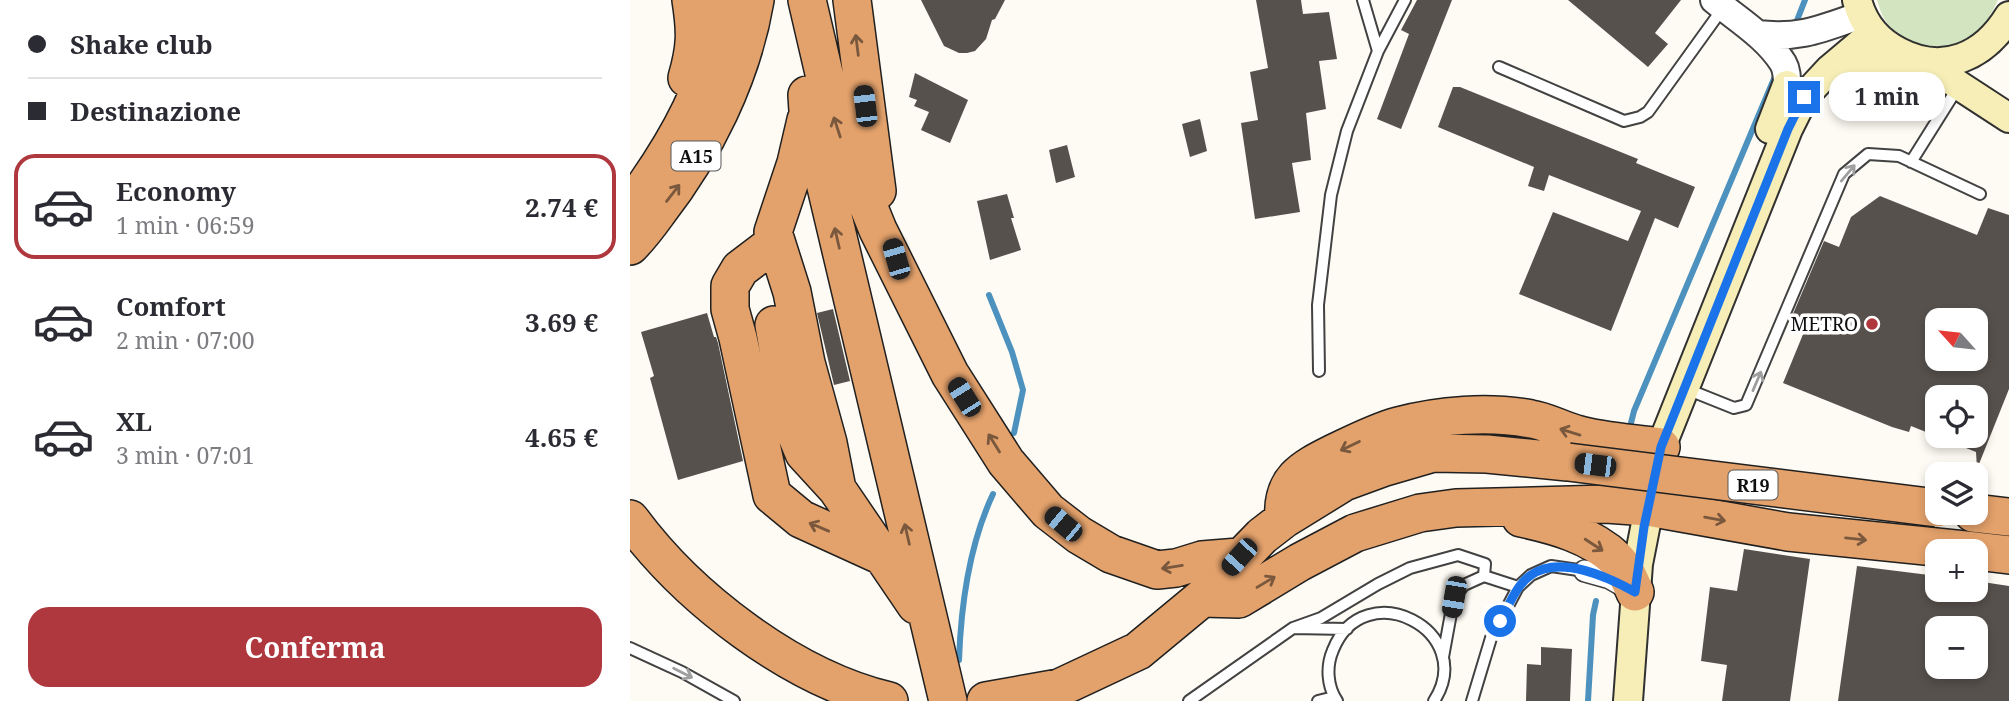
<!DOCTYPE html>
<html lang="it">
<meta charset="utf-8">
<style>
:root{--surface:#fff;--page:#f7f7f7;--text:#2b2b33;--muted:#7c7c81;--line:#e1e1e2;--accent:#af373e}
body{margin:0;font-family:"Noto Serif",serif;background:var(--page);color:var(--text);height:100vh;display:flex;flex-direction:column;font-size:26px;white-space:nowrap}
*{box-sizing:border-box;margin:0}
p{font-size:23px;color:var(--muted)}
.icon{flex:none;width:38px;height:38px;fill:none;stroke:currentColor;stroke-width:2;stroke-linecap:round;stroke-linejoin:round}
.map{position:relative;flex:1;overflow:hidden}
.side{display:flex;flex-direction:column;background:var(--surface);width:630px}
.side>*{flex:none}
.guide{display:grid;align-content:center;height:154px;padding:0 28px;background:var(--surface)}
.needle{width:46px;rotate:297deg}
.fabs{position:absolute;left:1295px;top:308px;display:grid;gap:14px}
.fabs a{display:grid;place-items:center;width:63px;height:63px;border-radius:14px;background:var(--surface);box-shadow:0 4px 10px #0003;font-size:35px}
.end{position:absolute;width:32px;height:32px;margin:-16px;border:9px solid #1a73e8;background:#fff;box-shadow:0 0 0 4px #fff}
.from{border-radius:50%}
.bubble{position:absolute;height:49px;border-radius:21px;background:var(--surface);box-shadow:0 4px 10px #0003;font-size:23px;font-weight:700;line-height:49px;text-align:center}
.car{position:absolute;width:21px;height:42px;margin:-21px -10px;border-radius:9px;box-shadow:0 0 5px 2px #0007;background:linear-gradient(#222 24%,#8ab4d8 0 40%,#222 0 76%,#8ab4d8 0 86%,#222 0)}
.guide b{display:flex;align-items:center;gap:24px;height:66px;font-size:26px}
.guide b+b{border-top:2px solid var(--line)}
.guide i{width:18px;height:18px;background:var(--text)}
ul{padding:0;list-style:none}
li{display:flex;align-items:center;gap:21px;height:105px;margin:0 14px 10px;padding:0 14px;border:4px solid transparent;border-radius:21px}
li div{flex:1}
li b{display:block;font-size:26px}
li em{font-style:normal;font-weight:700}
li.on{border-color:var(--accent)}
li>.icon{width:63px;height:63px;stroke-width:1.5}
.cta{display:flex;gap:14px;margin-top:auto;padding:14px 28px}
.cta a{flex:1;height:80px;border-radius:21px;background:var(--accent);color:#fff;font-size:28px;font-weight:700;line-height:80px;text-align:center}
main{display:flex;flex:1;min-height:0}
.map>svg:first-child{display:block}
</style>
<main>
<section class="side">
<div class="guide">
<b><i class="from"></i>Shake club</b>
<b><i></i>Destinazione</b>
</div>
<ul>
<li class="on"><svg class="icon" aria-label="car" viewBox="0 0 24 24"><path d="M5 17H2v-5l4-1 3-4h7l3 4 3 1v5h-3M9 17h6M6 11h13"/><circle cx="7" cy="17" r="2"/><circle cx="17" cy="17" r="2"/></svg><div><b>Economy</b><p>1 min · 06:59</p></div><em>2.74 €</em></li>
<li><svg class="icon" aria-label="car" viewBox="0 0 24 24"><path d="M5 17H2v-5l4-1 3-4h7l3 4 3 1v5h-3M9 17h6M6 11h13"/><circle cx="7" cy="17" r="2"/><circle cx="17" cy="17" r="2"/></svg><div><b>Comfort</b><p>2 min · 07:00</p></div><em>3.69 €</em></li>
<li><svg class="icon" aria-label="car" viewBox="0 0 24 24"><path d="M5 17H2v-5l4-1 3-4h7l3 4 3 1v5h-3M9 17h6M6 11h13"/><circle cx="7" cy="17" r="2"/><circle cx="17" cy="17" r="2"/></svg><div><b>XL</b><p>3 min · 07:01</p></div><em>4.65 €</em></li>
</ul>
<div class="cta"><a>Conferma</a></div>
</section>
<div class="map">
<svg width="1379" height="701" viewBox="0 0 1379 701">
<rect width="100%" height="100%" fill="#fdfbf3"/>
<path fill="#d3e5c0" d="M1247 0H1368C1361 15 1353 30 1338 39 1311 55 1273 47 1255 20 1251 14 1249 6 1247 0Z"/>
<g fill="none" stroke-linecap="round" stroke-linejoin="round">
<path stroke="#4d91be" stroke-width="6" d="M1164 28 1175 0
M359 295 382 352 393 390 384 433
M999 431 1004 411 1146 74
M329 660C331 604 339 545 363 494
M958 701 963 615 966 601"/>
</g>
<path fill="#57514d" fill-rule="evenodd" d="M291 0H375L365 19 362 20 356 39 345 51 337 53H329L314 46Z
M626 0H671L673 14 699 12 707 59 689 61 696 109 676 113 681 160 662 163 670 212 625 219 611 123 628 120 620 72 638 68Z
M787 0H822L771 129 747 119 779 34 771 30Z
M938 0H1051L1025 33 1038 44 1018 67Z
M285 73 338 100 320 143 291 130 299 112 284 106 287 100 279 97Z
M823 87H830L1008 159 1006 163 1065 187 1048 228 1025 218 981 331 889 294 923 212 998 241 1011 211 919 175 914 191 898 186 904 167 808 127Z
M570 119 577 151 560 157 552 124Z
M437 145 445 177 426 183 419 150Z
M377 194 384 218H381L391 250 360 260 347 201Z
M1250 196 1347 235 1358 208 1379 215V389L1347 469 1346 452 1281 426 1279 432 1262 427 1153 383 1176 327 1160 321 1194 241 1209 247 1221 217ZM1307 320H1346V359H1307ZM1307 397H1346V436H1307Z
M203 309 220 381 204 385 187 313Z
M77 313 84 337H86L88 343 113 461 48 480 20 378 24 376 11 332Z
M1114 549 1180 559 1160 701H1092L1097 665 1071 661 1080 587 1107 591Z
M1227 566 1307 576V590H1346V581L1379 586V701H1208ZM1307 628H1346V667H1307Z
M911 647 942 649 940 701H896L897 664 911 665Z"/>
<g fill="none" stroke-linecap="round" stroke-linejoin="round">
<defs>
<path id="service" d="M733 0 748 51
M869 67 994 121 1010 117 1018 112 1093 8
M1281 162 1328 87
M689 371 688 305 701 195 717 131 748 51 775 0
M1054 388 1104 408 1116 405 1214 174 1238 154 1269 156 1350 194
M854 576 888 587
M663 628 691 618 748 584 780 568 828 555 855 564 854 576 834 585 824 597 813 657
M0 648 52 672 104 701
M559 701 663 628 717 629
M688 701 704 697
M707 701C697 686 696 666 703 650 734 572 849 631 804 701
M842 701 861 638 888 587 901 575 921 566 955 571"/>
<path id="minor" d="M955 571 980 578 1003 591"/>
<path id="tertiary" d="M1084 0C1107 19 1137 37 1153 63 1157 70 1157 77 1157 85
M1127 34C1170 39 1191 29 1231 15"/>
<path id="secondary" d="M1227 0C1233 24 1247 41 1269 52 1313 75 1354 57 1379 16
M1293 62 1379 118
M1199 70 1281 58
M1140 129 1157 85
M998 701 1008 564 1031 447 1158 129 1174 97 1199 70 1243 33"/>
<path id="motorway" d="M177 0 207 129 248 230 320 374 376 462 418 511 449 535 481 554 527 570 546 568 572 560 609 557
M222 0 247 191
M57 78C66 47 66 32 61 0
M177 95 178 111 318 701
M176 120 166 163 143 232 162 292 176 363 198 443 207 489 286 605
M0 207C49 141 81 82 96 0
M0 246C10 236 19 224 27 213 75 151 112 77 125 0
M139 247 110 269 100 286V309L108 338 142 495 171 519 250 555
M144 325 161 422 174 453 207 489
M1343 513 1379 517
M891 518C924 525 961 535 986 559 995 568 1000 581 1005 592
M0 519C58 598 162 678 259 701
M654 519C651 480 672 469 704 453 725 443 746 432 768 426 809 415 859 411 901 419 916 421 931 430 946 434 973 442 1003 443 1031 447
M1346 551 1379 555
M572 598 609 599 670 562 725 533 790 513 826 508 976 504 1018 507 1158 532 1345 551
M356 701 429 688 508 651 572 598 632 536 654 519 714 482 755 467 803 453 857 454 938 462"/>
</defs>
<use href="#service" stroke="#424242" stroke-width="14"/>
<use href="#minor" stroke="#424242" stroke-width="24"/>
<use href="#tertiary" stroke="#424242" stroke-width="30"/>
<use href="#secondary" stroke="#313131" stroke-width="32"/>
<use href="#motorway" stroke="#202020" stroke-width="40"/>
<use href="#service" stroke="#fff" stroke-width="10"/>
<use href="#minor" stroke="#fff" stroke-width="21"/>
<use href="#tertiary" stroke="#fff" stroke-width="26"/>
<use href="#secondary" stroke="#f6eeb6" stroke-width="28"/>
<use href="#motorway" stroke="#e3a16b" stroke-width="37"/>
<defs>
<path id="motorway-bridge" d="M938 462 1307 508"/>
</defs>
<use href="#motorway-bridge" stroke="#202020" stroke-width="40" stroke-linecap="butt"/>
<use href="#motorway-bridge" stroke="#e3a16b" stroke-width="37"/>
</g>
<defs><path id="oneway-shaft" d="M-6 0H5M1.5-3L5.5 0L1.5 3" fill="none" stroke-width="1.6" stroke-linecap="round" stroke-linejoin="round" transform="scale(1.75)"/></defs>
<g stroke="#79583d">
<use href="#oneway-shaft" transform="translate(227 45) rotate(-97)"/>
<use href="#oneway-shaft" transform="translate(207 127) rotate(-108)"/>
<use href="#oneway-shaft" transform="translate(43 193) rotate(-52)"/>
<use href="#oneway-shaft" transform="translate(207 238) rotate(-103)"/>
<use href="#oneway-shaft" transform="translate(940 432) rotate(-163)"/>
<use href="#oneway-shaft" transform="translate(364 443) rotate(-122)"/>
<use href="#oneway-shaft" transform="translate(720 446) rotate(154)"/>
<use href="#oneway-shaft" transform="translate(1085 519) rotate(10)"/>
<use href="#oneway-shaft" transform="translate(189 527) rotate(-157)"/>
<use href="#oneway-shaft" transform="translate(277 534) rotate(-103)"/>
<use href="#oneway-shaft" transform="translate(1226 539) rotate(6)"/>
<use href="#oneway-shaft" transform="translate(964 545) rotate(33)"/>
<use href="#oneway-shaft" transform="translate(542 567) rotate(171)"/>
<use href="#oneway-shaft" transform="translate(636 582) rotate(-31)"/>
</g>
<g stroke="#9f9f9f">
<use href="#oneway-shaft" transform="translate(1218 173) rotate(-50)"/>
<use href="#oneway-shaft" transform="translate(1127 381) rotate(-67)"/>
<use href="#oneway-shaft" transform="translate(53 673) rotate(27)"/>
</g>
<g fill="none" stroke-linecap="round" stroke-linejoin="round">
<path stroke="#1a73e8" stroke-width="9" d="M870 621C879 606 886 585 901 575 930 555 978 577 1005 592L1014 527 1031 447 1158 129 1174 97"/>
</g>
<circle fill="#af373e" stroke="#fff" stroke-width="2.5" cx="1242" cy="324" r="7"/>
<g text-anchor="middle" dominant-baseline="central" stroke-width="7" stroke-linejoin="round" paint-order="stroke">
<g fill="#fff" stroke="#575757" stroke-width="2">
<rect x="41.5" y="141.5" width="49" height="29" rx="5"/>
<rect x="1098.5" y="470.5" width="49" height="29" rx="5"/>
</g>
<g font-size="18" font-weight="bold" fill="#0f0f0f">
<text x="66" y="156">A15</text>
<text x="1123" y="485">R19</text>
</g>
<g font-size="19" fill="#0f0f0f" stroke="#fff" text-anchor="end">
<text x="1228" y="324">METRO</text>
</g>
</g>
</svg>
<div class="fabs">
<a><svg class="needle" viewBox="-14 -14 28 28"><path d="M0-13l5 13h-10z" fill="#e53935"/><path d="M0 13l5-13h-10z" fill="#7c7c81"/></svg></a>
<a><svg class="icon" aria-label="locate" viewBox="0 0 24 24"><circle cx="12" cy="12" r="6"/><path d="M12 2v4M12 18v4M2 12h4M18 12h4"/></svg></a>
<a><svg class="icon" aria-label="layers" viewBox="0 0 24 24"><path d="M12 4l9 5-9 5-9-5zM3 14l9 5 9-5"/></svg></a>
<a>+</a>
<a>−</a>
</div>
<i class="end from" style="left:870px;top:621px"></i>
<i class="end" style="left:1174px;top:97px"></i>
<div class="bubble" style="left:1199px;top:72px;width:116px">1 min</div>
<i class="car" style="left:235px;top:106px;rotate:353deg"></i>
<i class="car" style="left:266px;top:259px;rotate:344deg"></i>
<i class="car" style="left:334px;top:397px;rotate:328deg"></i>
<i class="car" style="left:965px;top:465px;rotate:277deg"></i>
<i class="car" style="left:433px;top:524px;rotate:310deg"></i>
<i class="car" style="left:609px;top:557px;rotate:222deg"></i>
<i class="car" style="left:824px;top:597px;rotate:190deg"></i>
</div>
</main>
